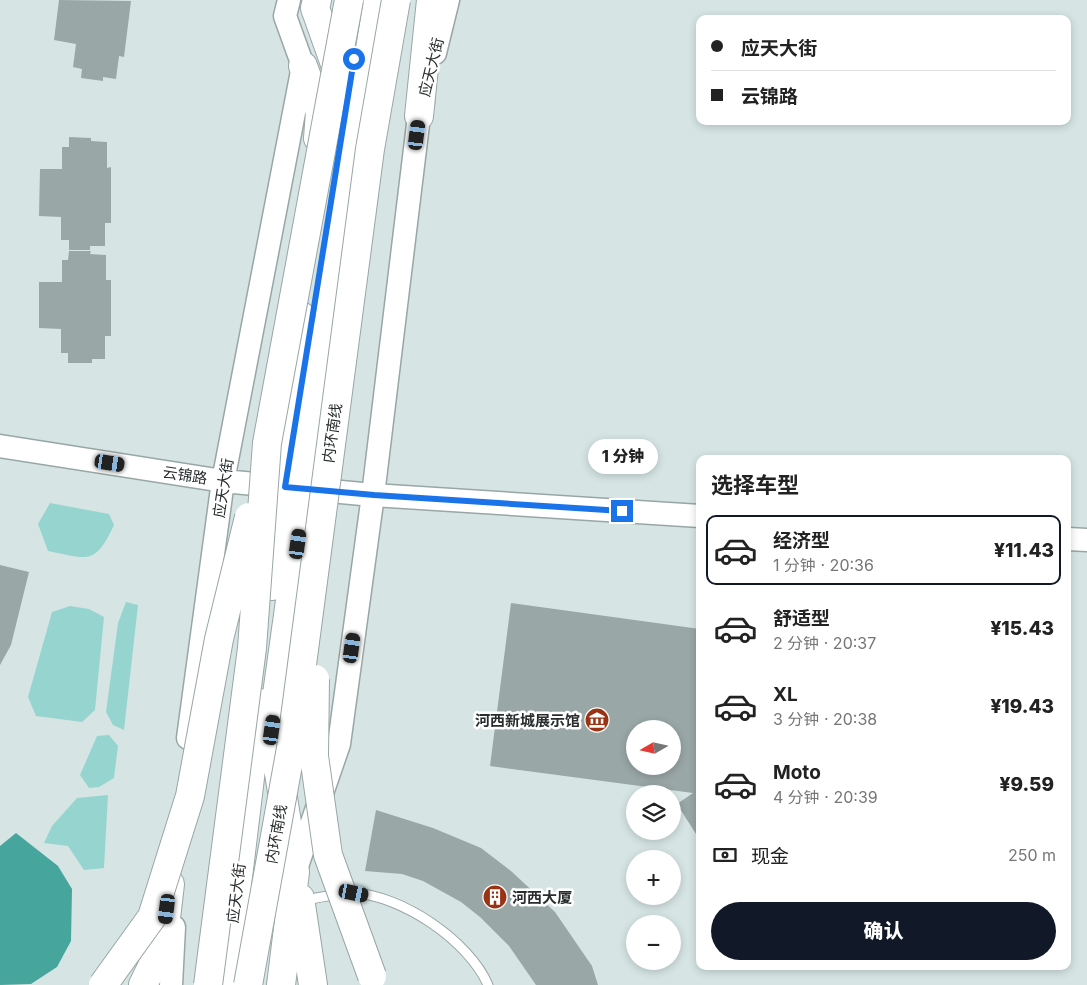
<!DOCTYPE html>
<html lang="zh">
<meta charset="utf-8">
<style>
:root{--surface:#fff;--page:#f6f6f6;--text:#222;--muted:#767676;--line:#e0e0e0;--accent:#111827}
body{margin:0;font-family:Inter,"Noto Sans SC",sans-serif;background:var(--page);color:var(--text);height:100vh;display:flex;flex-direction:column;font-size:19px;white-space:nowrap}
*{box-sizing:border-box;margin:0}
p{font-size:16px;color:var(--muted)}
.icon{flex:none;width:28px;height:28px;fill:none;stroke:currentColor;stroke-width:2;stroke-linecap:round;stroke-linejoin:round}
.map{position:relative;flex:1;overflow:hidden}
.drawer{position:absolute;left:696px;top:455px;width:375px;height:515px;display:flex;flex-direction:column;background:var(--surface);border-radius:10px;box-shadow:0 2px 8px #0003}
.drawer>*{flex:none}
.guide{position:absolute;left:696px;top:15px;width:375px;height:110px;border-radius:10px;box-shadow:0 2px 8px #0003;display:grid;align-content:center;height:110px;padding:0 15px;background:var(--surface)}
.needle{width:32px;rotate:261deg}
.controls{position:absolute;left:626px;top:720px;display:grid;gap:10px}
.controls a{display:grid;place-items:center;width:55px;height:55px;border-radius:50%;background:var(--surface);box-shadow:0 2px 8px #0003;font-size:25px}
.end{position:absolute;width:22px;height:22px;margin:-11px;border:6px solid #1a73e8;background:#fff;box-shadow:0 0 0 2px #fff}
.from{border-radius:50%}
.bubble{position:absolute;height:35px;border-radius:18px;background:var(--surface);box-shadow:0 2px 8px #0003;font-size:16px;font-weight:800;line-height:35px;text-align:center}
.car{position:absolute;width:15px;height:30px;margin:-15px -8px;border-radius:6px;box-shadow:0 0 4px 1px #0007;background:linear-gradient(#222 24%,#8ab4d8 0 40%,#222 0 76%,#8ab4d8 0 86%,#222 0)}
.guide b{display:flex;align-items:center;gap:18px;height:48px;font-size:19px}
.guide b+b{border-top:1px solid var(--line)}
.guide i{width:12px;height:12px;background:var(--text)}
ul{padding:0;list-style:none}
li{display:flex;align-items:center;gap:15px;height:70px;margin:0 10px 8px;padding:0 5px;border:2px solid transparent;border-radius:10px}
li div{flex:1}
li b{display:block;font-size:19px}
li em{font-style:normal;font-weight:800}
li.active{border-color:var(--accent)}
li>.icon{width:45px;height:45px;stroke-width:1.5}
h2{padding:0 15px;font-size:22px;line-height:60px}
.pay{display:flex;align-items:center;gap:12px;height:55px;padding:0 15px;font-size:19px}
.pay p{margin-inline-start:auto}
.button{display:flex;gap:10px;margin-top:auto;padding:10px 15px}
.button a{flex:1;height:58px;border-radius:30px;background:var(--accent);color:#fff;font-size:20px;font-weight:800;line-height:58px;text-align:center}
.map>svg:first-child{display:block}
</style>
<div class="map">
<svg width="1087" height="985" viewBox="0 0 1087 985">
<rect width="100%" height="100%" fill="#d6e5e4"/>
<path fill="#96d5cf" d="M50 503 109 514 114 525C95 566 88 559 48 551L38 524Z
M126 602 138 605 124 730 113 725 106 712 118 623Z
M70 606 89 609 104 617 95 710 82 722 36 716 28 697 52 612Z
M109 735 118 746 114 778 99 787 89 788 80 775 97 736Z
M108 795 104 868 84 870 68 846 44 843 52 826 77 798Z"/>
<path fill="#46a69e" d="M16 833 58 866 72 889 71 941 57 967 31 984 0 985V846Z"/>
<path fill="#99a7a6" fill-rule="evenodd" d="M59 0 131 1 124 57 119 56 116 79 103 77V81L81 78 82 69 73 67 76 44 54 40Z
M69 137 91 138V141L107 142V168L111 167V223H105V246H90V250H69V240H61V217L39 216 40 169H62V147H69Z
M69 251H91L90 254 106 255V280H111V336H105V359H92V363H68V353H61V329L39 328V282H62V260H68Z
M0 565 29 572 11 645 0 665Z
M511 603 700 629V712L698 730H700V831L696 834 677 804 693 793 490 766ZM635 729H672V766H635Z
M376 810 433 828 481 848 511 871 555 912 592 966 598 985H536L509 946 480 917 461 902 423 881 402 874 365 871Z"/>
<g fill="none" stroke-linecap="round" stroke-linejoin="round">
<defs>
<path id="service" d="M304 900C320 898 337 893 353 893 402 895 469 941 488 985"/>
<path id="tertiary" d="M435 53 448 0
M0 446 223 481 373 495 700 516
M1068 539 1087 540
M188 738 223 481 303 66 285 16 289 0
M295 872 339 744 373 495 419 116 423 101
M171 985 174 927"/>
<path id="primary" d="M303 66 320 112 318 138
M292 417 301 316
M273 586 285 487 299 399
M300 898 313 985
M143 985 163 944 170 884
M225 985 259 703
M281 985 295 872 272 730 348 184 378 0"/>
<path id="trunk" d="M317 0 315 8 347 98
M419 116 431 0"/>
</defs>
<use href="#service" stroke="#98a6a5" stroke-width="11"/>
<use href="#tertiary" stroke="#98a6a5" stroke-width="25"/>
<use href="#primary" stroke="#98a6a5" stroke-width="30"/>
<use href="#trunk" stroke="#98a6a5" stroke-width="30"/>
<use href="#service" stroke="#fff" stroke-width="9"/>
<use href="#tertiary" stroke="#fff" stroke-width="22"/>
<use href="#primary" stroke="#fff" stroke-width="28"/>
<use href="#trunk" stroke="#fff" stroke-width="28"/>
<defs>
<path id="trunk-bridge" d="M315 679 314 756 328 855 372 976
M103 985 152 917 190 796 219 639 249 517
M208 985 252 648 267 443 349 0
M248 985 291 748 370 149 396 0"/>
</defs>
<use href="#trunk-bridge" stroke="#98a6a5" stroke-width="30" stroke-linecap="butt"/>
<use href="#trunk-bridge" stroke="#fff" stroke-width="28"/>
</g>
<g fill="none" stroke-linecap="round" stroke-linejoin="round">
<path stroke="#1a73e8" stroke-width="6" d="M354 59 285 487 374 495 622 511"/>
</g>
<defs>
<symbol id="museum-disc" viewBox="-11 -11 22 22"><circle r="9.5" fill="#9a3314" stroke="#fff"/><path d="M0-6L6-3V-2H-6V-3ZM-5-1h2V3h-2ZM-1-1h2V3h-2ZM3-1h2V3H3ZM-6 4H6V6H-6Z" fill="#fff"/></symbol>
<symbol id="building-disc" viewBox="-11 -11 22 22"><circle r="9.5" fill="#9a3314" stroke="#fff"/><path d="M-4-6H4V6H1V3H-1V6H-4ZM-2.5-4.3h1.7v1.8h-1.7ZM.8-4.3h1.7v1.8H.8ZM-2.5-1h1.7V.8h-1.7ZM.8-1h1.7V.8H.8Z" fill="#fff"/></symbol>
</defs>
<g fill-rule="evenodd">
<use href="#museum-disc" x="583" y="706" width="28" height="28"/>
<use href="#building-disc" x="481" y="883" width="28" height="28"/>
</g>
<g text-anchor="middle" dominant-baseline="central" stroke-width="5" stroke-linejoin="round" paint-order="stroke">
<g font-size="15" fill="#282d2d" stroke="#fff">
<text transform="translate(431 67) rotate(-76)">应天大街</text>
<text transform="translate(332 433) rotate(-82)">内环南线</text>
<text transform="translate(185 475) rotate(9)">云锦路</text>
<text transform="translate(223 488) rotate(-81)">应天大街</text>
<text transform="translate(276 834) rotate(-80)">内环南线</text>
<text transform="translate(236 893) rotate(-83)">应天大街</text>
</g>
<g font-size="15" font-weight="bold" fill="#282d2d" stroke="#fff" text-anchor="end">
<text x="580" y="720">河西新城展示馆</text>
<text x="512" y="897" text-anchor="start">河西大厦</text>
</g>
</g>
</svg>
<div class="controls">
<a><svg class="needle" viewBox="-14 -14 28 28"><path d="M0-13l5 13h-10z" fill="#e53935"/><path d="M0 13l5-13h-10z" fill="#767676"/></svg></a>
<a><svg class="icon" aria-label="layers" viewBox="0 0 24 24"><path d="M12 4l9 5-9 5-9-5zM3 14l9 5 9-5"/></svg></a>
<a>+</a>
<a>−</a>
</div>
<i class="end from" style="left:354px;top:59px"></i>
<i class="end" style="left:622px;top:511px"></i>
<div class="bubble" style="left:588px;top:439px;width:70px">1 分钟</div>
<i class="car" style="left:417px;top:135px;rotate:7deg"></i>
<i class="car" style="left:110px;top:463px;rotate:99deg"></i>
<i class="car" style="left:298px;top:544px;rotate:8deg"></i>
<i class="car" style="left:352px;top:648px;rotate:8deg"></i>
<i class="car" style="left:272px;top:730px;rotate:8deg"></i>
<i class="car" style="left:354px;top:893px;rotate:102deg"></i>
<i class="car" style="left:167px;top:909px;rotate:187deg"></i>
<div class="guide">
<b><i class="from"></i>应天大街</b>
<b><i></i>云锦路</b>
</div>
<section class="drawer">
<h2>选择车型</h2>
<ul>
<li class="active"><svg class="icon" aria-label="car" viewBox="0 0 24 24"><path d="M5 17H2v-5l4-1 3-4h7l3 4 3 1v5h-3M9 17h6M6 11h13"/><circle cx="7" cy="17" r="2"/><circle cx="17" cy="17" r="2"/></svg><div><b>经济型</b><p>1 分钟 · 20:36</p></div><em>¥11.43</em></li>
<li><svg class="icon" aria-label="car" viewBox="0 0 24 24"><path d="M5 17H2v-5l4-1 3-4h7l3 4 3 1v5h-3M9 17h6M6 11h13"/><circle cx="7" cy="17" r="2"/><circle cx="17" cy="17" r="2"/></svg><div><b>舒适型</b><p>2 分钟 · 20:37</p></div><em>¥15.43</em></li>
<li><svg class="icon" aria-label="car" viewBox="0 0 24 24"><path d="M5 17H2v-5l4-1 3-4h7l3 4 3 1v5h-3M9 17h6M6 11h13"/><circle cx="7" cy="17" r="2"/><circle cx="17" cy="17" r="2"/></svg><div><b>XL</b><p>3 分钟 · 20:38</p></div><em>¥19.43</em></li>
<li><svg class="icon" aria-label="car" viewBox="0 0 24 24"><path d="M5 17H2v-5l4-1 3-4h7l3 4 3 1v5h-3M9 17h6M6 11h13"/><circle cx="7" cy="17" r="2"/><circle cx="17" cy="17" r="2"/></svg><div><b>Moto</b><p>4 分钟 · 20:39</p></div><em>¥9.59</em></li>
</ul>
<div class="pay"><svg class="icon" aria-label="cash" viewBox="0 0 24 24"><path d="M3 7h18v10H3z"/><circle cx="12" cy="12" r="2"/></svg>现金<p>250 m</p></div>
<div class="button"><a>确认</a></div>
</section>
</div>
